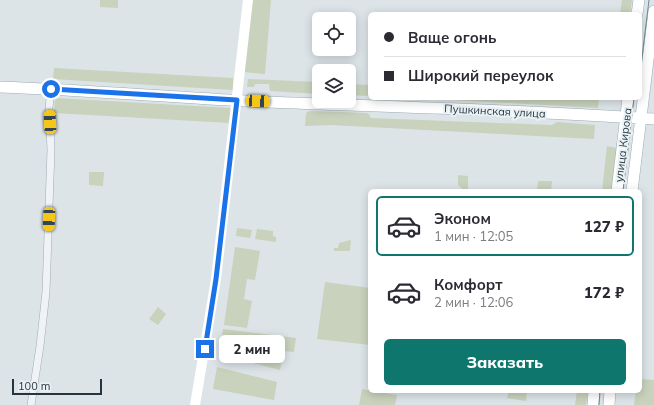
<!DOCTYPE html>
<html lang="ru">
<meta charset="utf-8">
<style>
:root{--surface:#fff;--page:#f7f7f7;--text:#2b2b33;--muted:#7c7c81;--line:#e1e1e2;--accent:#0f766e}
body{margin:0;font-family:Mulish,sans-serif;background:var(--page);color:var(--text);height:100vh;display:flex;flex-direction:column;font-size:15px;white-space:nowrap}
*{box-sizing:border-box;margin:0}
p{font-size:13px;color:var(--muted)}
.icon{flex:none;width:22px;height:22px;fill:none;stroke:currentColor;stroke-width:2;stroke-linecap:round;stroke-linejoin:round}
.map{position:relative;flex:1;overflow:hidden}
.side{position:absolute;left:368px;top:189px;width:274px;height:204px;display:flex;flex-direction:column;background:var(--surface);border-radius:6px;box-shadow:0 2px 10px #0003}
.side>*{flex:none}
.top-card{position:absolute;left:368px;top:12px;width:274px;height:88px;border-radius:6px;box-shadow:0 2px 10px #0003;display:grid;align-content:center;height:88px;padding:0 16px;background:var(--surface)}
.fabs{position:absolute;left:312px;top:12px;display:grid;gap:8px}
.fabs a{display:grid;place-items:center;width:44px;height:44px;border-radius:6px;background:var(--surface);box-shadow:0 2px 10px #0003;font-size:20px}
.scale{position:absolute;left:12px;bottom:10px;width:90px;box-sizing:border-box;padding-left:4px;border:2px solid #24353f;border-top:0;font-size:11px;line-height:14px;white-space:nowrap;color:#24353f;-webkit-text-stroke:3px #ebf2f5;paint-order:stroke}
.end{position:absolute;width:18px;height:18px;margin:-9px;border:5px solid #1a73e8;background:#fff;box-shadow:0 0 0 2px #fff}
.from{border-radius:50%}
.bubble{position:absolute;height:28px;border-radius:6px;background:var(--surface);box-shadow:0 2px 10px #0003;font-size:13px;font-weight:800;line-height:28px;text-align:center}
.car{position:absolute;width:12px;height:24px;margin:-12px -6px;border-radius:5px;box-shadow:0 0 3px 1px #0007;background:linear-gradient(#f5c518 24%,#345 0 40%,#f5c518 0 76%,#345 0 86%,#f5c518 0)}
.top-card b{display:flex;align-items:center;gap:14px;height:38px;font-size:15px}
.top-card b+b{border-top:1px solid var(--line)}
.top-card i{width:10px;height:10px;background:var(--text)}
ul{padding:7px 0 0;list-style:none}
li{display:flex;align-items:center;gap:12px;height:60px;margin:0 8px 6px;padding:0 8px;border:2px solid transparent;border-radius:6px}
li div{flex:1}
li b{display:block;font-size:15px}
li em{font-style:normal;font-weight:800}
li.current{border-color:var(--accent)}
li>.icon{width:36px;height:36px;stroke-width:1.5}
.action{display:flex;gap:8px;margin-top:auto;padding:8px 16px}
.action a{flex:1;height:46px;border-radius:6px;background:var(--accent);color:#fff;font-size:16px;font-weight:800;line-height:46px;text-align:center}
.map>svg:first-child{display:block}
</style>
<div class="map">
<svg width="654" height="405" viewBox="0 0 654 405">
<rect width="100%" height="100%" fill="#dce4e8"/>
<path fill="#c8d2bc" d="M100 0H118V8L100 7Z
M252 0H271L265 74 243 72Z
M622 0H632L630 14H620Z
M54 68 233 78V90L53 79Z
M248 79 319 82V94L270 91 269 84H255L254 87H247Z
M349 84 370 85V96L349 95Z
M55 98 231 108 230 123 54 113Z
M452 98H599L598 108 452 100Z
M310 111 368 113 371 118 552 125 557 122 595 125 594 139 331 125 305 126 306 113Z
M607 146 617 148 612 191H602Z
M89 172H104L103 186 89 185Z
M458 175 468 176V191H465L458 185Z
M538 181H552L551 191H537Z
M237 228 252 230 250 238 236 236Z
M257 229 273 231V236L276 237V242L255 239Z
M351 240 350 251H334V248H338L339 243Z
M235 247 260 251 255 280 247 279 244 299 252 301 247 328 224 325Z
M325 282 370 288V345L317 339Z
M158 307 166 314 158 325 149 319Z
M223 329 296 338 294 352 284 351 280 370 219 354Z
M217 367 277 382 274 400 213 389Z
M640 379 654 380V405H634L636 391H640Z
M362 389 397 395 395 405H359Z
M509 391H527L526 401 507 398Z
M577 391H588L586 405H575Z"/>
<g fill="none" stroke-linecap="round" stroke-linejoin="round">
<defs>
<path id="street" d="M31 405 40 346 46 292 51 150 49 108 51 89"/>
<path id="primary" d="M637 14 639 0
M0 87C89 90 177 98 266 102 395 107 525 110 654 119
M617 191 628 98
M632 191 654 11
M593 405 594 391
M609 405 610 391"/>
</defs>
<use href="#street" stroke="#a1acb2" stroke-width="8"/>
<use href="#primary" stroke="#9aacb4" stroke-width="12"/>
<use href="#street" stroke="#eff3f6" stroke-width="7"/>
<path stroke="#fff" stroke-width="10" d="M195 405 216 279 248 0"/>
<use href="#primary" stroke="#fff" stroke-width="11"/>
<path stroke="#738893" stroke-width="1" d="M640 74 649 0
M623 191 634 98
M599 405 600 391"/>
</g>
<g fill="none" stroke-linecap="round" stroke-linejoin="round">
<path stroke="#1a73e8" stroke-width="5" d="M51 89 237 100 216 279 205 349"/>
</g>
<g text-anchor="middle" dominant-baseline="central" stroke-width="4" stroke-linejoin="round" paint-order="stroke">
<g font-size="11" fill="#24353f" stroke="#ebf2f5">
<text transform="translate(495 111) rotate(3)">Пушкинская улица</text>
<text transform="translate(623 145) rotate(-83)">улица Кирова</text>
</g>
</g>
</svg>
<div class="fabs">
<a><svg class="icon" aria-label="locate" viewBox="0 0 24 24"><circle cx="12" cy="12" r="6"/><path d="M12 2v4M12 18v4M2 12h4M18 12h4"/></svg></a>
<a><svg class="icon" aria-label="layers" viewBox="0 0 24 24"><path d="M12 4l9 5-9 5-9-5zM3 14l9 5 9-5"/></svg></a>
</div>
<div class="scale">100 m</div>
<i class="end from" style="left:51px;top:89px"></i>
<i class="end" style="left:205px;top:349px"></i>
<div class="bubble" style="left:219px;top:335px;width:66px">2 мин</div>
<i class="car" style="left:258px;top:101px;rotate:93deg"></i>
<i class="car" style="left:50px;top:122px;rotate:357deg"></i>
<i class="car" style="left:49px;top:219px;rotate:182deg"></i>
<div class="top-card">
<b><i class="from"></i>Ваще огонь</b>
<b><i></i>Широкий переулок</b>
</div>
<section class="side">
<ul>
<li class="current"><svg class="icon" aria-label="car" viewBox="0 0 24 24"><path d="M5 17H2v-5l4-1 3-4h7l3 4 3 1v5h-3M9 17h6M6 11h13"/><circle cx="7" cy="17" r="2"/><circle cx="17" cy="17" r="2"/></svg><div><b>Эконом</b><p>1 мин · 12:05</p></div><em>127 ₽</em></li>
<li><svg class="icon" aria-label="car" viewBox="0 0 24 24"><path d="M5 17H2v-5l4-1 3-4h7l3 4 3 1v5h-3M9 17h6M6 11h13"/><circle cx="7" cy="17" r="2"/><circle cx="17" cy="17" r="2"/></svg><div><b>Комфорт</b><p>2 мин · 12:06</p></div><em>172 ₽</em></li>
</ul>
<div class="action"><a>Заказать</a></div>
</section>
</div>
